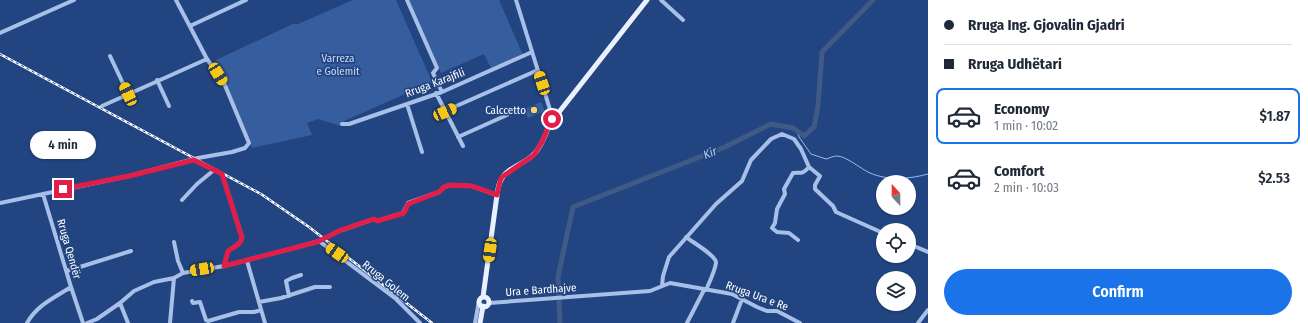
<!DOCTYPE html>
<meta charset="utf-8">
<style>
:root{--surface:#fff;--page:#f2f2f3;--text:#1f2937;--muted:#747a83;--line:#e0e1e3;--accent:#1a73e8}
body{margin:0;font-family:"Fira Sans Condensed",sans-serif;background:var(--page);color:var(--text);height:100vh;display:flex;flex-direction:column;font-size:15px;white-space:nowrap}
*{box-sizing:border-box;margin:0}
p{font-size:13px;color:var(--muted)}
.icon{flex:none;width:22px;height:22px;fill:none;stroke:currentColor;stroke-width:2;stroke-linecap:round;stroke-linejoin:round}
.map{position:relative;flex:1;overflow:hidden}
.side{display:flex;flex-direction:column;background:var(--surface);width:380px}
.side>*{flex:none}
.hud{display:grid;align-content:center;height:88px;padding:0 16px;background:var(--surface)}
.needle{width:26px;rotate:339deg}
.controls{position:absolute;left:876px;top:175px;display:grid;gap:8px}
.controls a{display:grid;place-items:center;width:40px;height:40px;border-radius:50%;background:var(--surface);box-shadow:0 1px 3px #0004;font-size:20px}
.end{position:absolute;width:18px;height:18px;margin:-9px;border:5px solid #e11d48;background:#fff;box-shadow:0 0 0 2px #fff}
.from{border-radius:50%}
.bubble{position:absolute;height:28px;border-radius:14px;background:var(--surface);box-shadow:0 1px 3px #0004;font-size:13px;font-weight:600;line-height:28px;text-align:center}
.car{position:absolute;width:12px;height:24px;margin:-12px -6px;border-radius:5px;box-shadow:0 0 3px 1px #0007;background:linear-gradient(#f5c518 24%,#345 0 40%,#f5c518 0 76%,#345 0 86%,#f5c518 0)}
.hud b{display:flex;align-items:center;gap:14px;height:38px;font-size:15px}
.hud b+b{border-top:1px solid var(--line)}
.hud i{width:10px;height:10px;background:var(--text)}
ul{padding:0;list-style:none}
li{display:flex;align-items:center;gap:12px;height:56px;margin:0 8px 6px;padding:0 8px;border:2px solid transparent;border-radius:8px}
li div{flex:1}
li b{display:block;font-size:15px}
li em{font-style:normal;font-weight:600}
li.active{border-color:var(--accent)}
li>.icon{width:36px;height:36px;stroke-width:1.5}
.primary-button{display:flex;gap:8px;margin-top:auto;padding:8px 16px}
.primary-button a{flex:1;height:46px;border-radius:24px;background:var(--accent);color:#fff;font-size:16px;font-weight:600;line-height:46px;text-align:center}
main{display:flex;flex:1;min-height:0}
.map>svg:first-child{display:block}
</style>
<main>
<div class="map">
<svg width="928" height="323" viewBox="0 0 928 323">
<rect width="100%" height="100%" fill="#224581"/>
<path fill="#365e9f" d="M353 0H396L432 82 342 122 343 125 341 126 318 119 307 123 312 135 252 148 216 60 293 24H298Z
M409 0H499L523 55 491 68 484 54 441 73Z
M541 102 545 111 528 118 524 109Z"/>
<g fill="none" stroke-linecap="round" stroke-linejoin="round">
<path stroke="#9cbae9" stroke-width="1" d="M797 131 799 137 811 154 826 159C830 158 833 156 837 156 846 156 861 169 870 173 888 181 910 179 928 174"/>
<path stroke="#405a85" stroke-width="5" d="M560 323 558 277 573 207 725 147 771 124 793 128 804 136 814 127 818 106 822 52 873 0"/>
<path stroke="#a8c0e7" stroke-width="4" d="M176 0 207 59 224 83 249 143
M407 0 437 68 433 73 442 92
M516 0 552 116
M661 0 683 20
M190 26 246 0
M0 33 74 0
M110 56 128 94
M157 80 169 106
M436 93 463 146
M407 104 422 152
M102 106 207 59
M445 111 538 70
M342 124H349L442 92 532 52
M458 137 507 115
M194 160 222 174 242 237C241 245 233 247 228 251L224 266
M43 194 71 287 83 323
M182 200 197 184 214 170
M0 203 129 176 198 158 232 152 245 148 249 143
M686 237C692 242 717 256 716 263 715 271 709 283 706 290
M798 240 789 233 777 232 772 228 775 223 777 209 785 194 784 189 793 173C801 172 802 175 809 167
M319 241 396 299 420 323
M174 242 178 261 183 273
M909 244 928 252
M247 261 265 323
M67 271 131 251
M662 286 663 276 669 257 716 204 742 181 751 160 771 139 782 134 794 139 801 149 809 167 820 176 815 185V189L833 206 836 212 883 233
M289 296 286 281 292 278 301 275
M192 301 193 303 200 302 206 320 208 321 239 312H254L261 310
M259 302 281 298 315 287H330
M120 303 128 323
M489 303 650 291 670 283 732 294 757 307 767 311H777L800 323
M27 323C37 305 54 298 71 287
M87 323 97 319 120 303 134 291 154 282 174 278 183 273 224 266 294 248 319 241 339 231 374 219 377 221 403 213 408 203 439 192 444 187 450 185 472 186 497 195
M170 323 174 278
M475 323 479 301
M687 323 704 290
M733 323 742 299
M918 323 928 310"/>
<path stroke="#eaf0fd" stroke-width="5" d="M556 116 647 0
M483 297 497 195C498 190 498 185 501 180 507 167 526 164 535 153 544 143 546 130 553 119H556L555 115 552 116 553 119
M479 302a5 5 0 1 1 10 0a5 5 0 1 1-10 0Z
M480 323 483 306"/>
<defs>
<path id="rail" d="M0 54 261 194 309 227 432 323"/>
</defs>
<use href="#rail" stroke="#fff" stroke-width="2.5"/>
<use href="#rail" stroke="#224581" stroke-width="1" stroke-dasharray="3" stroke-linecap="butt"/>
</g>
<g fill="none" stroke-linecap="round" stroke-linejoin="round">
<path stroke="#e11d48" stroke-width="5" d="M63 189 129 176 194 160 222 174 242 238C241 245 233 247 228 251L224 266 317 242 341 230 374 219 377 221 404 213 408 204 439 192 444 187 450 185 472 186 497 195 500 181 502 177 534 155 542 142 552 119"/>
</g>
<circle fill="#f4d56a" stroke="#224581" stroke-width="1.5" cx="534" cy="110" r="4"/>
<g text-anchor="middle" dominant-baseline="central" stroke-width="3.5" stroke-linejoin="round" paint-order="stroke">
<g font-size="11" fill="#cbdcf6" stroke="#224581">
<text x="338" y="58">Varreza<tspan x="338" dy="13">e Golemit</tspan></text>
</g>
<g font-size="11" fill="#fff" stroke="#224581">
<text transform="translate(435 83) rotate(-21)">Rruga Karajfili</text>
<text transform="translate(69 249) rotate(74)">Rruga Qendër</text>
<text transform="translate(386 281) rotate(39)">Rruga Golem</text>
<text transform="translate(541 290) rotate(-4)">Ura e Bardhajve</text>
<text transform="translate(757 296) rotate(20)">Rruga Ura e Re</text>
</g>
<g font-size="11" fill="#fff" stroke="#224581" text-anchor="end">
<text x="526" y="110">Calccetto</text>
</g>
<g font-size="12" font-style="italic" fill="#b3cbef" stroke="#224581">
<text transform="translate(710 153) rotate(-22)">Kir</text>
</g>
</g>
</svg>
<div class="controls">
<a><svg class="needle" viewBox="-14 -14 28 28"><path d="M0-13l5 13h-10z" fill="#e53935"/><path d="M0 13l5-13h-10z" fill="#747a83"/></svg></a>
<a><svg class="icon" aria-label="locate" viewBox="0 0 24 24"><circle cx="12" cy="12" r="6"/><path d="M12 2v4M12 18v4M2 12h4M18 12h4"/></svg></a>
<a><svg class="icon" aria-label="layers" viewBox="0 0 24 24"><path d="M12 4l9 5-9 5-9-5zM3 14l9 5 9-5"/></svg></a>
</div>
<i class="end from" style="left:552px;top:119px"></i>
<i class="end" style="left:63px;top:189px"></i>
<div class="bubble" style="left:30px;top:131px;width:66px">4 min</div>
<i class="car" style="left:218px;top:74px;rotate:148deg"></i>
<i class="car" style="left:542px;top:83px;rotate:342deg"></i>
<i class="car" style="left:128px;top:94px;rotate:335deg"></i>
<i class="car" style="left:445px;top:112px;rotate:66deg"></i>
<i class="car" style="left:490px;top:250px;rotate:188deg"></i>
<i class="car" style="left:337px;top:253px;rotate:304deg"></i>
<i class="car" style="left:202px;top:269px;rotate:261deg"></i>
</div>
<section class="side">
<div class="hud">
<b><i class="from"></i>Rruga Ing. Gjovalin Gjadri</b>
<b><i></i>Rruga Udhëtari</b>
</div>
<ul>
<li class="active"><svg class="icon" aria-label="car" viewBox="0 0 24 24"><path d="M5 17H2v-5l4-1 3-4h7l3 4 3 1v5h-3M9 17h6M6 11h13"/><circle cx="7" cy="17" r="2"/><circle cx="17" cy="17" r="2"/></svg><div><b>Economy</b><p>1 min · 10:02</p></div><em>$1.87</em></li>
<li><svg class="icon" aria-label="car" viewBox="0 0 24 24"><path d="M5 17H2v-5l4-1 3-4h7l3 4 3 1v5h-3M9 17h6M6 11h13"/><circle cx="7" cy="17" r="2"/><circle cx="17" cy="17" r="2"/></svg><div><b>Comfort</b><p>2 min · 10:03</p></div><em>$2.53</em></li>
</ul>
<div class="primary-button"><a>Confirm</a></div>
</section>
</main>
